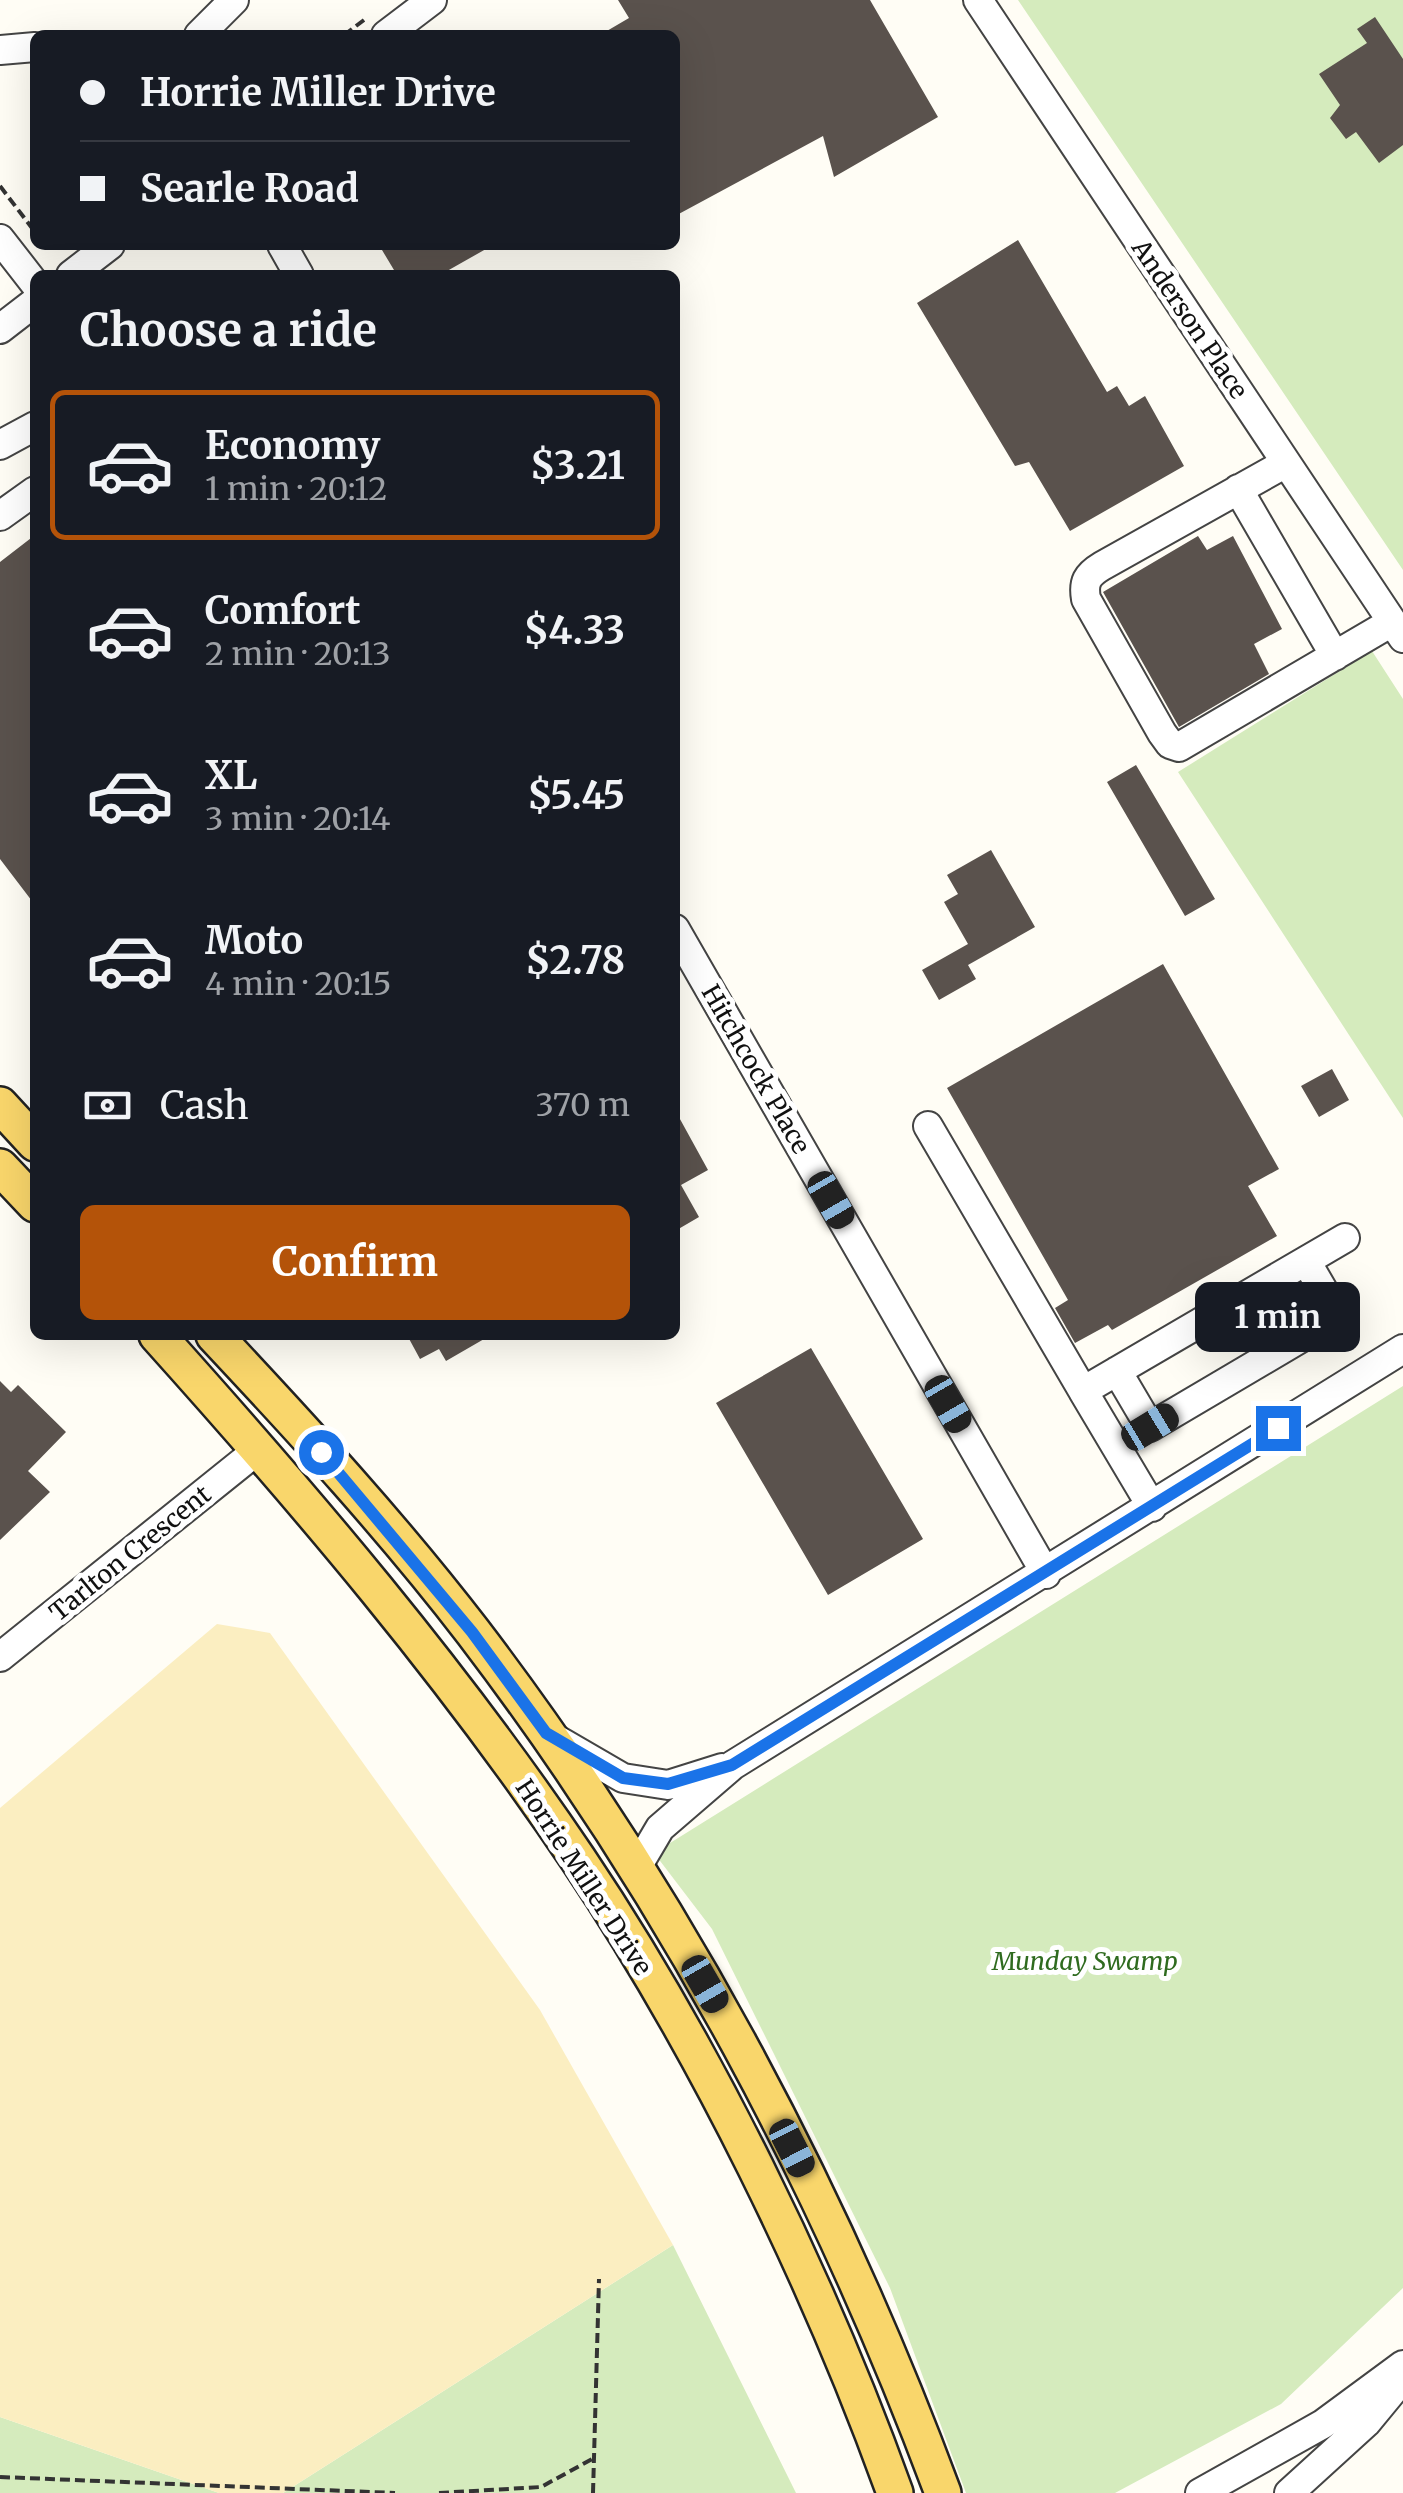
<!DOCTYPE html>
<meta charset="utf-8">
<style>
:root{--surface:#171b24;--page:#20242c;--text:#f1f3f6;--muted:#9ea1a6;--line:#363941;--accent:#b45309}
body{margin:0;font-family:Merriweather,serif;background:var(--page);color:var(--text);height:100vh;display:flex;flex-direction:column;font-size:38px;white-space:nowrap}
*{box-sizing:border-box;margin:0}
p{font-size:32px;color:var(--muted)}
.icon{flex:none;width:55px;height:55px;fill:none;stroke:currentColor;stroke-width:2;stroke-linecap:round;stroke-linejoin:round}
.map{position:relative;flex:1;overflow:hidden}
.details{position:absolute;left:30px;top:270px;width:650px;height:1070px;display:flex;flex-direction:column;background:var(--surface);border-radius:15px;box-shadow:0 10px 40px #0002}
.details>*{flex:none}
.hud{position:absolute;left:30px;top:30px;width:650px;height:220px;border-radius:15px;box-shadow:0 10px 40px #0002;display:grid;align-content:center;height:220px;padding:0 50px;background:var(--surface)}
.end{position:absolute;width:45px;height:45px;margin:-22px;border:12px solid #1a73e8;background:#fff;box-shadow:0 0 0 5px #fff}
.from{border-radius:50%}
.bubble{position:absolute;height:70px;border-radius:15px;background:var(--surface);box-shadow:0 10px 40px #0002;font-size:32px;font-weight:700;line-height:70px;text-align:center}
.car{position:absolute;width:30px;height:60px;margin:-30px -15px;border-radius:12px;box-shadow:0 0 8px 2px #0007;background:linear-gradient(#222 24%,#8ab4d8 0 40%,#222 0 76%,#8ab4d8 0 86%,#222 0)}
.hud b{display:flex;align-items:center;gap:35px;height:95px;font-size:38px}
.hud b+b{border-top:2px solid var(--line)}
.hud i{width:25px;height:25px;background:var(--text)}
ul{padding:0;list-style:none}
li{display:flex;align-items:center;gap:30px;height:150px;margin:0 20px 15px;padding:0 30px;border:5px solid transparent;border-radius:15px}
li div{flex:1}
li b{display:block;font-size:38px}
li em{font-style:normal;font-weight:700}
li.on{border-color:var(--accent)}
li>.icon{width:90px;height:90px;stroke-width:1.5}
h2{padding:0 50px;font-size:45px;line-height:120px}
.pay{display:flex;align-items:center;gap:25px;height:110px;padding:0 50px;font-size:38px}
.pay p{margin-inline-start:auto}
.cta{display:flex;gap:20px;margin-top:auto;padding:20px 50px}
.cta a{flex:1;height:115px;border-radius:15px;background:var(--accent);color:#fff;font-size:40px;font-weight:700;line-height:115px;text-align:center}
.map>svg:first-child{display:block}
</style>
<div class="map">
<svg width="1403" height="2493" viewBox="0 0 1403 2493">
<rect width="100%" height="100%" fill="#fffdf5"/>
<path fill="#d5ebbd" d="M1018 0H1403V570Z
M1372 651 1403 699V1118L1178 772Z
M1403 1386V2288L1281 2404 1115 2493H966L890 2288 712 1929 654 1853Z
M673 2245 796 2493H283Z
M0 2417 219 2493H0Z"/>
<path fill="#fbeec1" d="M217 1624 270 1633 540 2010 673 2245 283 2493H219L0 2417V1808Z"/>
<path fill="#5a524d" d="M618 0H870L938 117 834 177 823 136 675 216V35H600L629 18Z
M1375 17 1403 59V145L1379 163 1356 132 1346 139 1330 118 1340 105 1319 74 1367 43 1357 29Z
M1018 240 1107 392 1117 386 1129 406 1145 396 1184 466 1070 531 1029 462 1015 466 917 303Z
M379 245H493L440 275H397Z
M35 535V905L0 859V562Z
M1198 536 1207 550 1233 536 1282 629 1254 644 1269 674 1179 727 1103 592Z
M1136 765 1215 899 1185 916 1107 782Z
M991 850 1035 927 968 965 976 979 939 1000 922 970 968 944 944 902 958 894 947 875Z
M1163 964 1279 1169 1248 1186 1277 1236 1112 1330 1108 1325 1075 1343 1055 1308 1068 1300 947 1088Z
M1332 1069 1349 1100 1319 1117 1301 1086Z
M675 1110 708 1170 681 1185 699 1217 675 1231Z
M407 1335H491L446 1361 439 1349 420 1359Z
M811 1348 923 1539 828 1595 716 1403Z
M0 1381 11 1392 18 1385 66 1432 28 1471 50 1492 0 1540Z"/>
<g fill="none" stroke-linecap="round" stroke-linejoin="round">
<defs>
<path id="minor" d="M978 0 1403 638
M199 35 234 0
M386 35 432 0
M0 50 35 47
M0 239 35 284
M282 245 299 275
M71 275 110 245
M0 329 35 302
M0 445 35 426
M1286 463 1102 566C1087 575 1083 582 1086 599L1162 733 1170 744 1179 747 1392 622
M1238 489 1335 656
M0 516 35 491
M675 929 1046 1574
M928 1126 1083 1391
M1117 1371 1150 1427 1338 1316 1306 1261
M1152 1507 1083 1391 1345 1238
M0 1657 259 1449
M549 1735 623 1778 668 1785 722 1768
M637 1867 660 1828 733 1765 1403 1349
M1200 2493 1323 2424 1403 2365
M1289 2493 1366 2423 1399 2383"/>
<path id="major" d="M0 1105 35 1143
M0 1167 35 1204
M157 1335C307 1502 452 1672 578 1859 705 2048 818 2279 895 2493
M214 1335C304 1431 393 1528 473 1632 672 1893 829 2186 943 2493"/>
</defs>
<use href="#minor" stroke="#444" stroke-width="32"/>
<use href="#major" stroke="#222" stroke-width="40"/>
<path stroke="#333" stroke-width="4" stroke-dasharray="10 5" stroke-linecap="butt" d="M344 35 368 17
M0 186 35 232
M46 245 64 247
M0 2477 395 2493
M439 2493 541 2487 594 2458
M593 2493 599 2279"/>
<use href="#minor" stroke="#fff" stroke-width="28"/>
<use href="#major" stroke="#f9d66b" stroke-width="35"/>
</g>
<g fill="none" stroke-linecap="round" stroke-linejoin="round">
<path stroke="#1a73e8" stroke-width="12" d="M321 1452 472 1632 546 1733 623 1778 668 1784 732 1765 1278 1428"/>
</g>
<g text-anchor="middle" dominant-baseline="central" stroke-width="10" stroke-linejoin="round" paint-order="stroke">
<g font-size="25" fill="#111" stroke="#fff">
<text transform="translate(1190 319) rotate(56)">Anderson Place</text>
<text transform="translate(756 1069) rotate(60)">Hitchcock Place</text>
<text transform="translate(130 1553) rotate(-39)">Tarlton Crescent</text>
<text transform="translate(584 1877) rotate(57)">Horrie Miller Drive</text>
</g>
<g font-size="25" font-style="italic" fill="#2f6b1f" stroke="#fff">
<text x="1085" y="1961">Munday Swamp</text>
</g>
</g>
</svg>
<i class="end from" style="left:321px;top:1452px"></i>
<i class="end" style="left:1278px;top:1428px"></i>
<div class="bubble" style="left:1195px;top:1282px;width:165px">1 min</div>
<i class="car" style="left:831px;top:1200px;rotate:150deg"></i>
<i class="car" style="left:948px;top:1404px;rotate:150deg"></i>
<i class="car" style="left:1150px;top:1427px;rotate:59deg"></i>
<i class="car" style="left:705px;top:1984px;rotate:150deg"></i>
<i class="car" style="left:792px;top:2148px;rotate:153deg"></i>
<div class="hud">
<b><i class="from"></i>Horrie Miller Drive</b>
<b><i></i>Searle Road</b>
</div>
<section class="details">
<h2>Choose a ride</h2>
<ul>
<li class="on"><svg class="icon" aria-label="car" viewBox="0 0 24 24"><path d="M5 17H2v-5l4-1 3-4h7l3 4 3 1v5h-3M9 17h6M6 11h13"/><circle cx="7" cy="17" r="2"/><circle cx="17" cy="17" r="2"/></svg><div><b>Economy</b><p>1 min · 20:12</p></div><em>$3.21</em></li>
<li><svg class="icon" aria-label="car" viewBox="0 0 24 24"><path d="M5 17H2v-5l4-1 3-4h7l3 4 3 1v5h-3M9 17h6M6 11h13"/><circle cx="7" cy="17" r="2"/><circle cx="17" cy="17" r="2"/></svg><div><b>Comfort</b><p>2 min · 20:13</p></div><em>$4.33</em></li>
<li><svg class="icon" aria-label="car" viewBox="0 0 24 24"><path d="M5 17H2v-5l4-1 3-4h7l3 4 3 1v5h-3M9 17h6M6 11h13"/><circle cx="7" cy="17" r="2"/><circle cx="17" cy="17" r="2"/></svg><div><b>XL</b><p>3 min · 20:14</p></div><em>$5.45</em></li>
<li><svg class="icon" aria-label="car" viewBox="0 0 24 24"><path d="M5 17H2v-5l4-1 3-4h7l3 4 3 1v5h-3M9 17h6M6 11h13"/><circle cx="7" cy="17" r="2"/><circle cx="17" cy="17" r="2"/></svg><div><b>Moto</b><p>4 min · 20:15</p></div><em>$2.78</em></li>
</ul>
<div class="pay"><svg class="icon" aria-label="cash" viewBox="0 0 24 24"><path d="M3 7h18v10H3z"/><circle cx="12" cy="12" r="2"/></svg>Cash<p>370 m</p></div>
<div class="cta"><a>Confirm</a></div>
</section>
</div>
